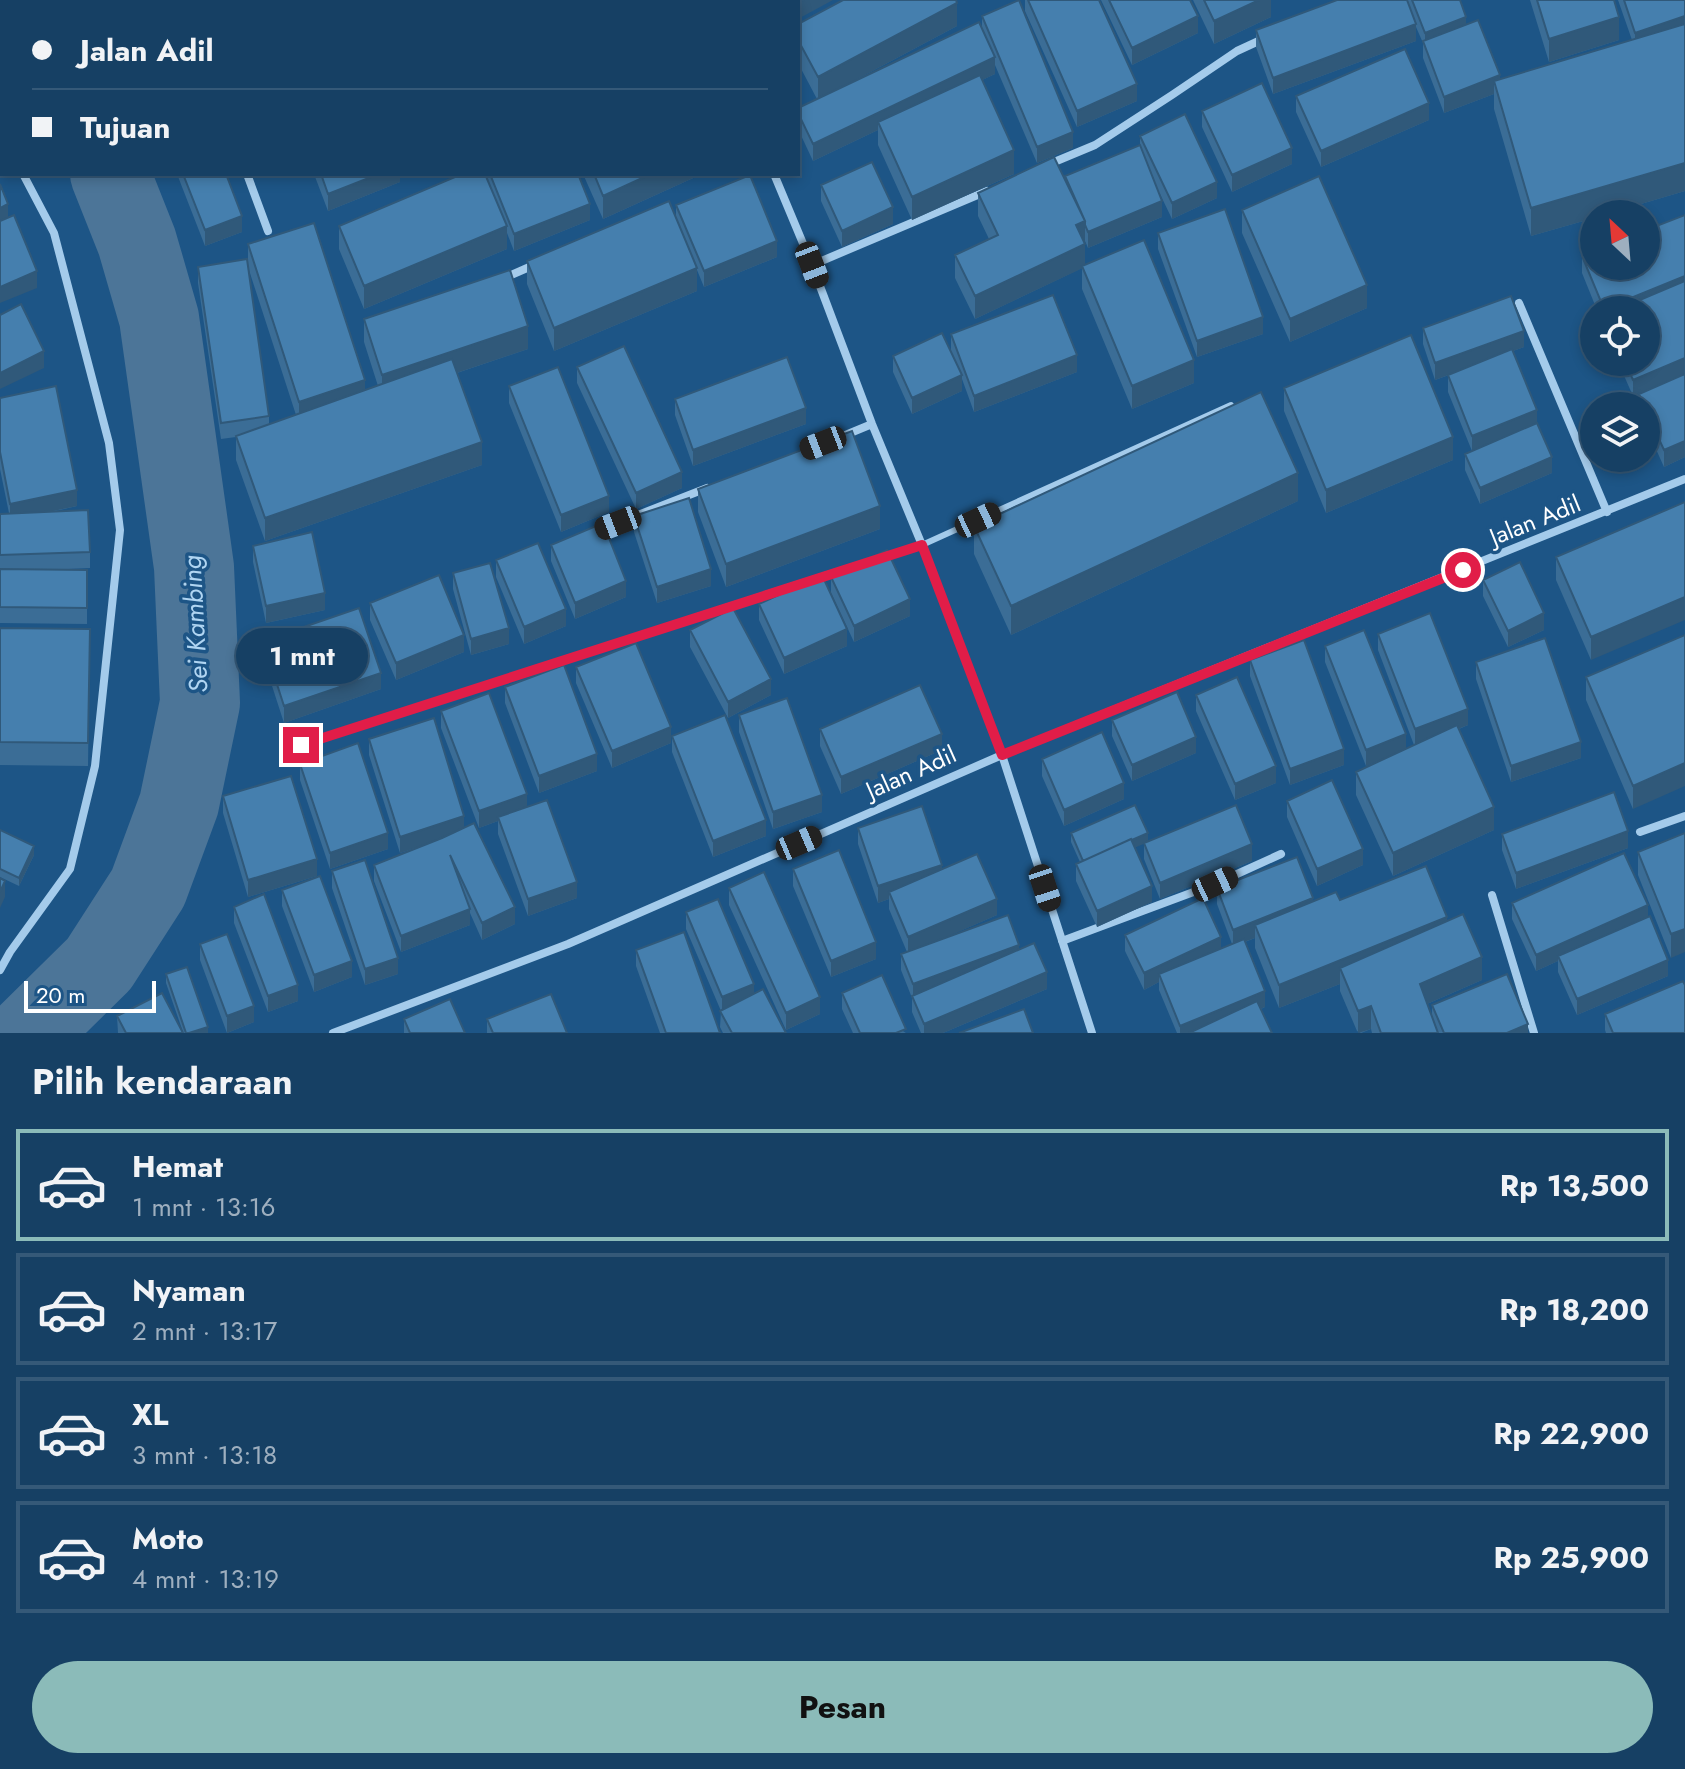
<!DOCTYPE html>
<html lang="id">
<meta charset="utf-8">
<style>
:root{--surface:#164064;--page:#1f476a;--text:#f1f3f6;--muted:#9eafbf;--line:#355978;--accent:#8bbbb9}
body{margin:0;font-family:Jost,sans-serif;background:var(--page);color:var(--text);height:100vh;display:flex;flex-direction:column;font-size:30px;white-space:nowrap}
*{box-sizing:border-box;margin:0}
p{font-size:26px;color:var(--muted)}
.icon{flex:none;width:44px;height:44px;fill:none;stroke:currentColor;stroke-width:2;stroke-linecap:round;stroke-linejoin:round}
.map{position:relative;height:1033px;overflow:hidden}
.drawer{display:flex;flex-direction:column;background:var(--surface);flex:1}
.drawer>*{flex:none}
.hud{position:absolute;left:0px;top:0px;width:800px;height:176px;box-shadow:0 4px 12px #0003,0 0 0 2px var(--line);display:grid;align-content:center;height:176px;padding:0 32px;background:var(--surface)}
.needle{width:52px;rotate:334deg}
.fabs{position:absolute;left:1580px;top:200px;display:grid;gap:16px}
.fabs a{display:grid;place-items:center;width:80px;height:80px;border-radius:50%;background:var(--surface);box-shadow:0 4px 12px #0003,0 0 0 2px var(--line);font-size:40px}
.scale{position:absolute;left:24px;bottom:20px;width:132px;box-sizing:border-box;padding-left:8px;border:4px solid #fff;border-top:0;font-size:22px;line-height:28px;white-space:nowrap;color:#fff;-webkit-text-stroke:6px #1d5586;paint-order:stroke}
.end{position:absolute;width:36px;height:36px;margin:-18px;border:10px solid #e11d48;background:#fff;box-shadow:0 0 0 4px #fff}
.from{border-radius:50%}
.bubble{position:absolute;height:56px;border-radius:28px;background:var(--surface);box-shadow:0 4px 12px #0003,0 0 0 2px var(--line);font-size:26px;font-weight:700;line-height:56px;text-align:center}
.car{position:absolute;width:24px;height:48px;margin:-24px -12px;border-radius:10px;box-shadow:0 0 6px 2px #0007;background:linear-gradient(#222 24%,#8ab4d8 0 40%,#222 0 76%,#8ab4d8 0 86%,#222 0)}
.hud b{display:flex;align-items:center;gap:28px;height:76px;font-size:30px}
.hud b+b{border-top:2px solid var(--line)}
.hud i{width:20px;height:20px;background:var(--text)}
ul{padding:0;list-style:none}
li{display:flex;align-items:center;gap:24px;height:112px;margin:0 16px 12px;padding:0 16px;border:4px solid var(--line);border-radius:0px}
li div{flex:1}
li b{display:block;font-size:30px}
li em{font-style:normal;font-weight:700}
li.active{border-color:var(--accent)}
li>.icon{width:72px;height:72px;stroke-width:1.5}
h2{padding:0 32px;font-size:36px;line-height:96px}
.action{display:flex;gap:16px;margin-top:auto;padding:16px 32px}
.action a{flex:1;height:92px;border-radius:48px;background:var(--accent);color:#111;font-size:32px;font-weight:700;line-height:92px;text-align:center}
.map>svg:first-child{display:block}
</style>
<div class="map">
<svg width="1685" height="1033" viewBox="0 0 1685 1033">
<rect width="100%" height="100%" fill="#1d5586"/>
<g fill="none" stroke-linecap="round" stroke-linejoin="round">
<path stroke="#4c7598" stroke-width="80" d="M36 0 37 2
M29 1033 99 964 148 888 179 804 200 703 194 567 159 318 137 242 110 174"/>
<path stroke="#a4cbeb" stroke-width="6" d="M922 545 1231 405"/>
<path stroke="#a4cbeb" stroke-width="8" d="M705 0 706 2
M0 129 2 133
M1047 165 1095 145 1172 95 1237 51 1263 39
M247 174 268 231
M774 174 812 265 872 424 922 545 1002 755 1092 1033
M812 265 987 191
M502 279 534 265
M1519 303 1607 512
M843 436 872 424
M597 531 707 488
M881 558 922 545
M301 745 856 566
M1640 832 1685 816
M1492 895 1534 1033
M1062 941 1215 884 1281 854
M0 970 10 952 70 869 95 766 120 530 109 443 54 233 23 174
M333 1033 568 944 1002 755 1685 479"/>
</g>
<path fill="#3b6d96" d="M1025 0H1099L1137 101 1077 127 1025 11Z
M1101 0H1190L1198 33 1132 65Z
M1193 0H1271V17L1214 44Z
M1337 0H1460L1466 25 1500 79 1632 40 1618 0H1685V191L1607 214H1594V218L1531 236 1494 109V94L1444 113 1423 58V43L1416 27V41L1273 94 1256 47V30Z
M1530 0H1614L1619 40 1549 62Z
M982 16 1073 148 1037 163 995 65V74L982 80 1014 174 912 220 878 145V130L813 161 798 129V108L817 99 798 63V24L957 26 846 85 982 28Z
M1296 96 1429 120 1321 167 1296 112Z
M1202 111 1292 164 1232 192 1202 127Z
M1140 136 1217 198 1172 219 1160 194 1162 217 1088 248 1085 241V265L1194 383 1132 409 1082 289V268L975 319 955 278V255L989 239 978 216V193L1065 178 1140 146Z
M177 174H226L242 232 205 246Z
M314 174H400V182L328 211Z
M462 174H578L590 220 514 251 507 233V249L364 309 339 249V226Z
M583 174H702L603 219Z
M821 185 893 224 842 247 821 201Z
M676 205 777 257 704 287 697 270V291L554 351 527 284V261L676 219Z
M1242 210 1367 308 1290 342 1242 233Z
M1685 215V457L1664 467 1646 427V406H1639V394L1655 387 1633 396 1618 362H1646V310H1597L1582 273V256Z
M1158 233 1263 334 1197 357 1158 249Z
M248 244 365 390 378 386 364 342V319L528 349 457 373 482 465 265 541 236 460V437L221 439 198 283V267L269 416V425L296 415 248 267Z
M1423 328 1524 347 1513 351 1552 473 1480 504 1465 470V454L1472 451 1448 392V375H1449L1435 380 1423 344Z
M951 334 1077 372 974 412 962 379V391L912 414 893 372V356L951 350Z
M577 367 682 488 636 509 577 383Z
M509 386 609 512 561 532 509 403Z
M1284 388 1453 460 1326 513 1284 411Z
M0 398 77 506 51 512 90 552V568L47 570H87V624L0 623V514L9 513 0 469Z
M675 399 806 424 693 466 675 415Z
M698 489 880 529 726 587 698 512Z
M1298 501 1011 635 974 554V526Z
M1685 502 1591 660 1556 580V557Z
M634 516 711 586 657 603 634 532Z
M551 545 626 597 575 619 551 561Z
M253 546 325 610 266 623 253 562Z
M496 560 566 626 524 644 496 577Z
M453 573 509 644 471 655 453 589Z
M831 577 910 616 854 642 831 593Z
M1483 580 1544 630 1508 647 1483 596Z
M370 603 464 652 396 680 370 620Z
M759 604 847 646 784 674 759 620Z
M0 628 90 629 88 766 0 765Z
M690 630 771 695 728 718 690 647Z
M1378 634 1468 725 1459 729 1494 830 1393 876 1356 795V772L1382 759 1366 766 1325 662V646L1406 749 1414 745 1378 650Z
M1685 635 1633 809 1586 700V677Z
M263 641 381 689 284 723 263 658Z
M1250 660 1344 765 1290 785 1250 676Z
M1476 662 1581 758 1511 782 1476 679Z
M576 667 671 743 612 768 576 683Z
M505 687 597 771 539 793 505 703Z
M1196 695 1276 783 1235 800 1196 711Z
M441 711 527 807 577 898 528 916 498 834V821L479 828 441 728Z
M739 715 822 812 773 829 739 732Z
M1112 720 1196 753 1132 781 1112 736Z
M820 729 942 750 841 794 820 746Z
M672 736 766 836 713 857 672 752Z
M369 739 464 828 515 924 482 940 470 913V925L401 952 374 881V865L423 846 400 853 369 755Z
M1042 759 1124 799 1064 826 1042 776Z
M300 764 388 849 330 869 300 780Z
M223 796 317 876 248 897 223 813Z
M1287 801 1363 865 1317 886 1287 817Z
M858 828 942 869 997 915 946 937 1019 950 1047 989 943 1033H921L912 1012V998L901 970V954L907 952 889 909V899L878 903 858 844Z
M0 830 34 855 19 886 0 877Z
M1071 833 1148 841 1252 861 1160 899 1144 859V843L1135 847 1152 902 1097 927 1076 881V864L1080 862 1071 842Z
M1685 833 1671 958 1638 875V852Z
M1502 834 1628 848 1516 889 1502 850Z
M793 869 876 959 831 977 793 886Z
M332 871 398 974 365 985 332 888Z
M729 888 820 1014 786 1030 729 905Z
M1217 888 1313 901 1340 900 1447 921 1482 980 1427 1004 1432 1018V1005L1528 1033H1372L1371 1029 1361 1033 1357 1031 1340 991V984L1279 1008 1255 948V938L1245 942 1265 1007 1261 1009 1272 1033H1177L1159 990V982L1144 990 1125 951V935L1221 949 1232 944 1217 904Z
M282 890 352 977 314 992 282 906Z
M1512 903 1648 917 1668 976 1577 1015 1558 972V961L1536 971 1512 919Z
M234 907 298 1001 268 1012 234 923Z
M686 912 754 993 786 1033H723L720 1027 721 1011 686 929Z
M200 944 254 1022 227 1033 200 960Z
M636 950 720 1033H660L636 966Z
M166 974 208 1033H118L117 1016 183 1032 166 983Z
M842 993 906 1033H853L842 1009Z
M1605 1014 1685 1033H1606L1605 1030Z
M404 1019 465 1033H404Z
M487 1019 567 1033H487Z"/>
<path fill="#30597a" d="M804 0H833L798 19V3Z
M1259 0H1271V17L1214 44V21Z
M957 3V26L818 100V77Z
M1198 16V33L1132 65V48Z
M1685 16V32L1635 49V33Z
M1466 17V33L1425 49V33Z
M1619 17V40L1549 62V39Z
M1416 24V41L1273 94V78Z
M995 57V74L881 128 878 122V130L813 161V144Z
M1500 75V92L1494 81V94L1444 113V97Z
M1137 84V101L1077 127V111Z
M1429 103V120L1321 167V151Z
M1073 132V148L1037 163V147Z
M1292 148V164L1232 192V175Z
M1014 150V174L912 220V197Z
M1685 163V191L1607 214H1594V218L1531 236V208Z
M379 174H400V182L328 211V194Z
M651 174H702L603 219V196Z
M1217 182V198L1172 219V203Z
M1162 201V217L1088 248V232Z
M8 204V220L0 224V208Z
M590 204V220L514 251V234Z
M893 207V224L842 247V231Z
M242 216V232L205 246V230Z
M1085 221V267L975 319V296L1076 225Z
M507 226V249L364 309V286Z
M777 241V257L704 287V271Z
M697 268V291L554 351V328Z
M37 271V288L0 303V287Z
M1685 276V293L1642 310H1604Z
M1367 285V308L1290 342V319Z
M1263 317V334L1197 357V341Z
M528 326V349L382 398V375Z
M1524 331V347L1435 380V363Z
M44 351V368L0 389V373Z
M1077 355V372L974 412V396Z
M1685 358V374L1633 396V380Z
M1194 360V383L1132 409V386Z
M962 375V391L912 414V398Z
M365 380V403L299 425V402Z
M806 408V424L693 466V450Z
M1537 410V426L1472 452V436Z
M1453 437V460L1326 513V490Z
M1685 441V457L1664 467V450Z
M482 442V465L265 541V518Z
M1552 457V473L1480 504V488Z
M682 472V488L636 509V493Z
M1298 473V501L1011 635V606Z
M77 490V506L10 520V504Z
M609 496V512L561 532V515Z
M880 506V529L726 587V564Z
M711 569V586L657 603V587Z
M626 581V597L575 619V603Z
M325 593V610L266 623V606Z
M1685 597V620L1591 660V637Z
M910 599V616L854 642V626Z
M566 609V626L524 644V627Z
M1544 613V630L1508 647V631Z
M509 628V644L471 655V639Z
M847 629V646L784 674V658Z
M464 635V652L396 680V663Z
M381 673V689L284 723V706Z
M771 679V695L728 718V702Z
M1468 709V725L1415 746V729Z
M671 727V743L612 768V751Z
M942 734V750L841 794V777Z
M1406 734V750L1366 766V750Z
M1196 737V753L1132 781V765Z
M1581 742V758L1511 782V766Z
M1344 749V765L1290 785V769Z
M597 754V771L539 793V776Z
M1685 763V786L1633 809V786Z
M1276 766V783L1235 800V784Z
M1124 783V799L1064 826V810Z
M527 794V810L498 817V821L479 828V811Z
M822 795V812L773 829V812Z
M1494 807V830L1393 876V853Z
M464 816V832L400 853V837Z
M766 820V836L713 857V841Z
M1628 831V848L1516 889V873Z
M388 833V849L330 869V853Z
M1148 833V842L1083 870V861Z
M1252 844V861L1160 899V883Z
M34 846V855L19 886V878Z
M1363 849V865L1317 886V869Z
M317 859V876L248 897V880Z
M942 865V881L889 892V899L878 903V886Z
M5 881V897L0 908V892Z
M577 882V898L528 916V899Z
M1152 886V902L1097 927V911Z
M1313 898V915L1255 925V938L1233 946V930Z
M997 899V915L908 954V937Z
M1648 905V921L1558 956V961L1536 971V955Z
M515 907V924L482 940V923Z
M470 909V925L401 952V936Z
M1447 917V940L1340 968V984L1279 1008V985Z
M1685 929V952L1671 958V934Z
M1221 937V953L1159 974V982L1144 990V973Z
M876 942V959L831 977V961Z
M1019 945V962L913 997V984Z
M1482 957V980L1420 1007V984Z
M398 958V974L365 985V969Z
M1668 960V976L1577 1015V999Z
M352 961V977L314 992V975Z
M1047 972V989L943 1033H924V1024Z
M754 984V1000L722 1014V997Z
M298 985V1001L268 1012V996Z
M1265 991V1007L1202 1033H1180V1026Z
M820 997V1014L786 1030V1013Z
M254 1006V1022L227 1033V1016Z
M1371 1006V1029L1358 1033V1011Z
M1528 1024V1033H1507Z
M208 1027V1033H189Z"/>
<path fill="#457fae" stroke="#30597a" stroke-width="2" d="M116 0H182L178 2H117Z
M365 0H406V2H360Z
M520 0H576L577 2H521Z
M659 0H694L695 2H654Z
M756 0H804L798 3V2H757Z
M843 0H956L957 3 818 77 798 40V24Z
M1019 0 1073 132 1037 147 982 16Z
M1028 0H1099L1137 84 1077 111Z
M1109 0H1190L1198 16 1132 48Z
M1204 0H1259L1214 21Z
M1337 0H1407L1416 24 1273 78 1256 30Z
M1412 0H1460L1466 17 1425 33Z
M1537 0H1614L1619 17 1549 39Z
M1624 0H1685V16L1635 33Z
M1478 20 1500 75 1444 97 1423 41Z
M979 22 995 57 813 144 798 113V108Z
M1685 24V163L1531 208 1494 81Z
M1405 49 1429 103 1321 151 1296 96Z
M980 75 1014 150 912 197 878 122Z
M1262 83 1292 148 1232 175 1202 111Z
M1185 114 1217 182 1172 203 1140 136Z
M1140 145 1162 201 1088 232 1085 225V221L1065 176Z
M1054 157 1085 221 1076 225 1085 244 975 296 955 255 998 235 978 193Z
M872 162 893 207 842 231 821 185Z
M183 174H226L242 216 205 230Z
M321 174H379L328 194Z
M462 174H485L507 226 364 286 339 226Z
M490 174H578L590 204 514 234Z
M594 174H651L603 196Z
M750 175 777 241 704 271 676 205Z
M1319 176 1367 285 1290 319 1242 210Z
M0 184 8 204 0 208Z
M669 201 697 268 554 328 527 261Z
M1225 209 1263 317 1197 341 1158 233Z
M14 215 37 271 0 287V221Z
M1685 215V276L1604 309 1582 256 1594 251V266H1646V230Z
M314 223 365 380 299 402 248 244Z
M1144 240 1194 360 1132 386 1082 266Z
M247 259 269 416 221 423 198 267Z
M510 270 528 326 382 375 364 319Z
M1685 281V358L1633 380 1625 362H1646V310H1616Z
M1053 295 1077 355 974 396 951 334Z
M1511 296 1524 331 1435 363 1423 328Z
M21 304 44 351 0 373V315Z
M942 333 962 375 912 398 893 356Z
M1411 335 1453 437 1326 490 1284 388Z
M624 346 682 472 636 493 577 367Z
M1512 349 1537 410 1472 436 1448 375Z
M787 357 806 408 693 450 675 399Z
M452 359 482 442 265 518 236 436Z
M558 367 609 496 561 515 509 386Z
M1685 374V441L1664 450 1646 411V406H1644L1639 394Z
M56 386 77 490 10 504 0 452V398Z
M1261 392 1298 473 1011 606 974 526Z
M1537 423 1552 457 1480 488 1465 454Z
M852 431 880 506 726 564 698 489Z
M689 498 711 569 657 587 634 516Z
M1685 502V597L1591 637 1556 557Z
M88 510 90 552 0 555V514Z
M603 523 626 581 575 603 551 545Z
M312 532 325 593 266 606 253 546Z
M538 543 566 609 524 627 496 560Z
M887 550 910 599 854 626 831 577Z
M1520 562 1544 613 1508 631 1483 580Z
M490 563 509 628 471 639 453 573Z
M0 569 87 570V608L0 607Z
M439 575 464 635 396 663 370 603Z
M822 575 847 629 784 658 759 604Z
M359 608 381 673 284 706 263 641Z
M733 608 771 679 728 702 690 630Z
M1430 613 1468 709 1415 729 1378 634Z
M0 628 90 629 88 743 0 742Z
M1364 630 1406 734 1366 750 1325 646Z
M1685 635V763L1633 786 1586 677Z
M1545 638 1581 742 1511 766 1476 662Z
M1304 640 1344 749 1290 769 1250 660Z
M636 643 671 727 612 751 576 667Z
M564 665 597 754 539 776 505 687Z
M1237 677 1276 766 1235 784 1196 695Z
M920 685 942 734 841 777 820 729Z
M1177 692 1196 737 1132 765 1112 720Z
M489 693 527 794 479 811 441 711Z
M787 698 822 795 773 812 739 715Z
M725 715 766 820 713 841 672 736Z
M434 718 464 816 400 837 369 739Z
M1457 725 1494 807 1393 853 1356 772Z
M1102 732 1124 783 1064 810 1042 759Z
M358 743 388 833 330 853 300 764Z
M291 776 317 859 248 880 223 796Z
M1332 780 1363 849 1317 869 1287 801Z
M1614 792 1628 831 1516 873 1502 834Z
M547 800 577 882 528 899 498 817Z
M1135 805 1148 833 1132 840 1131 839 1083 861 1071 833Z
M1236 805 1252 844 1160 883 1144 843Z
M922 806 942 865 878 886 858 828Z
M474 823 515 907 482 923 450 855 470 909 401 936 374 865 442 838Z
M0 830 34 846 19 878 0 869Z
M1685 833V929L1671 934 1638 852Z
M1131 839 1152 886 1097 911 1076 864Z
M839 850 876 942 831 961 793 869Z
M1624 853 1648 905 1536 955 1512 903Z
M977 854 997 899 908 937 889 892Z
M1297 857 1313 898 1233 930 1217 888Z
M365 860 398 958 365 969 332 871Z
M1426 866 1447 917 1279 985 1255 925 1336 892 1340 900Z
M764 872 820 997 786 1013 729 888Z
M320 876 352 961 314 975 282 890Z
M0 878 5 881 0 892Z
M264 894 298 985 268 996 234 907Z
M1203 898 1221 937 1144 973 1125 935Z
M718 899 754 984 722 997 686 912Z
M1463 914 1482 957 1420 984 1438 1033H1381L1371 1006 1358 1011 1340 968Z
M1008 915 1019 945 913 984 901 954Z
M1650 916 1668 960 1577 999 1558 956Z
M684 932 720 1033H666L636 950Z
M227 934 254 1006 227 1016 200 944Z
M1244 939 1265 991 1180 1026 1159 974Z
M1034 943 1047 972 924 1024 912 996Z
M187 967 208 1027 189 1033H186L166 974Z
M1507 974 1528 1024 1507 1033H1444L1432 1005Z
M882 975 906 1029 896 1033H860L842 993Z
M1683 981 1685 985V1033H1613L1605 1014Z
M763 989 786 1033H732L720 1011Z
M162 993 183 1033H126L117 1016Z
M551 994 567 1033H493L487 1019Z
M450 999 465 1033H410L404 1019Z
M1257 1001 1272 1033H1189Z
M1024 1009 1033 1033H959Z"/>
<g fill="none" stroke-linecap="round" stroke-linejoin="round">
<path stroke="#e11d48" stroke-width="10" d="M301 745 922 545 1002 755 1463 570"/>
</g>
<g text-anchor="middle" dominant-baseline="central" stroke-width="7" stroke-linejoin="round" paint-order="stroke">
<g font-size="24" fill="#fff" stroke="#1d5586">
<text transform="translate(1535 520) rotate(-22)">Jalan Adil</text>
<text transform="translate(911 772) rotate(-24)">Jalan Adil</text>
</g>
<g font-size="26" font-style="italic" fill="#b0d5f2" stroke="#1d5586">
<text transform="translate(195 624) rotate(-93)">Sei Kambing</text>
</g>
</g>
</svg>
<div class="fabs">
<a><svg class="needle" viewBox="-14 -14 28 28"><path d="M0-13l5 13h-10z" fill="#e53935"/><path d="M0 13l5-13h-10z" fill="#9eafbf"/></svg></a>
<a><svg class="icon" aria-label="locate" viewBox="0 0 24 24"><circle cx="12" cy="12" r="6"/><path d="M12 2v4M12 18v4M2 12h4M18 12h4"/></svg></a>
<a><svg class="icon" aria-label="layers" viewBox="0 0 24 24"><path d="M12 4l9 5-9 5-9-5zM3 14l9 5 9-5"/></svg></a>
</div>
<div class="scale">20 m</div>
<i class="end from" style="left:1463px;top:570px"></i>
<i class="end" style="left:301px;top:745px"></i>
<div class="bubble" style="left:236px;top:628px;width:132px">1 mnt</div>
<i class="car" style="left:812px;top:265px;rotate:159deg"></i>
<i class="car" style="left:823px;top:443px;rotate:249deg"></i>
<i class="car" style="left:978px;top:520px;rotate:65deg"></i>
<i class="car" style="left:618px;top:523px;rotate:249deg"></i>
<i class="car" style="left:799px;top:843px;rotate:67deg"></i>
<i class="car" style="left:1215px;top:884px;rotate:65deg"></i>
<i class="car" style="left:1045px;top:888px;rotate:162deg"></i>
<div class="hud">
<b><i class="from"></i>Jalan Adil</b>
<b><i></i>Tujuan</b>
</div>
</div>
<section class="drawer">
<h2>Pilih kendaraan</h2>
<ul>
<li class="active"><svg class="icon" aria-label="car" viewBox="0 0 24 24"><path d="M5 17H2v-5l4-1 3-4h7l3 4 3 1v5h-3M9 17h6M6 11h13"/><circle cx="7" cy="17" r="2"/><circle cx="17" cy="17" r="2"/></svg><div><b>Hemat</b><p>1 mnt · 13:16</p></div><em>Rp 13,500</em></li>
<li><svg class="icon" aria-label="car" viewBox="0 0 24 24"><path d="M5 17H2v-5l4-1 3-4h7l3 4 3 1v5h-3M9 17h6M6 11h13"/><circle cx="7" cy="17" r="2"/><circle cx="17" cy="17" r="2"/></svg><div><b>Nyaman</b><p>2 mnt · 13:17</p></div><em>Rp 18,200</em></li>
<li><svg class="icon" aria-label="car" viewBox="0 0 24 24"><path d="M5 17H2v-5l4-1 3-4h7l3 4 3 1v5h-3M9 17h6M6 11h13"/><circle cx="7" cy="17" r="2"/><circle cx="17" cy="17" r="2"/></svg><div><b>XL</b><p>3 mnt · 13:18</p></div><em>Rp 22,900</em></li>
<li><svg class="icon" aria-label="car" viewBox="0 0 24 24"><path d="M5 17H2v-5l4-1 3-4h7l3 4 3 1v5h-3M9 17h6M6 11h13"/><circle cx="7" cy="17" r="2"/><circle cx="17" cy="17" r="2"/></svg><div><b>Moto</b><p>4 mnt · 13:19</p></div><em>Rp 25,900</em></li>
</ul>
<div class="action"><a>Pesan</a></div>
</section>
